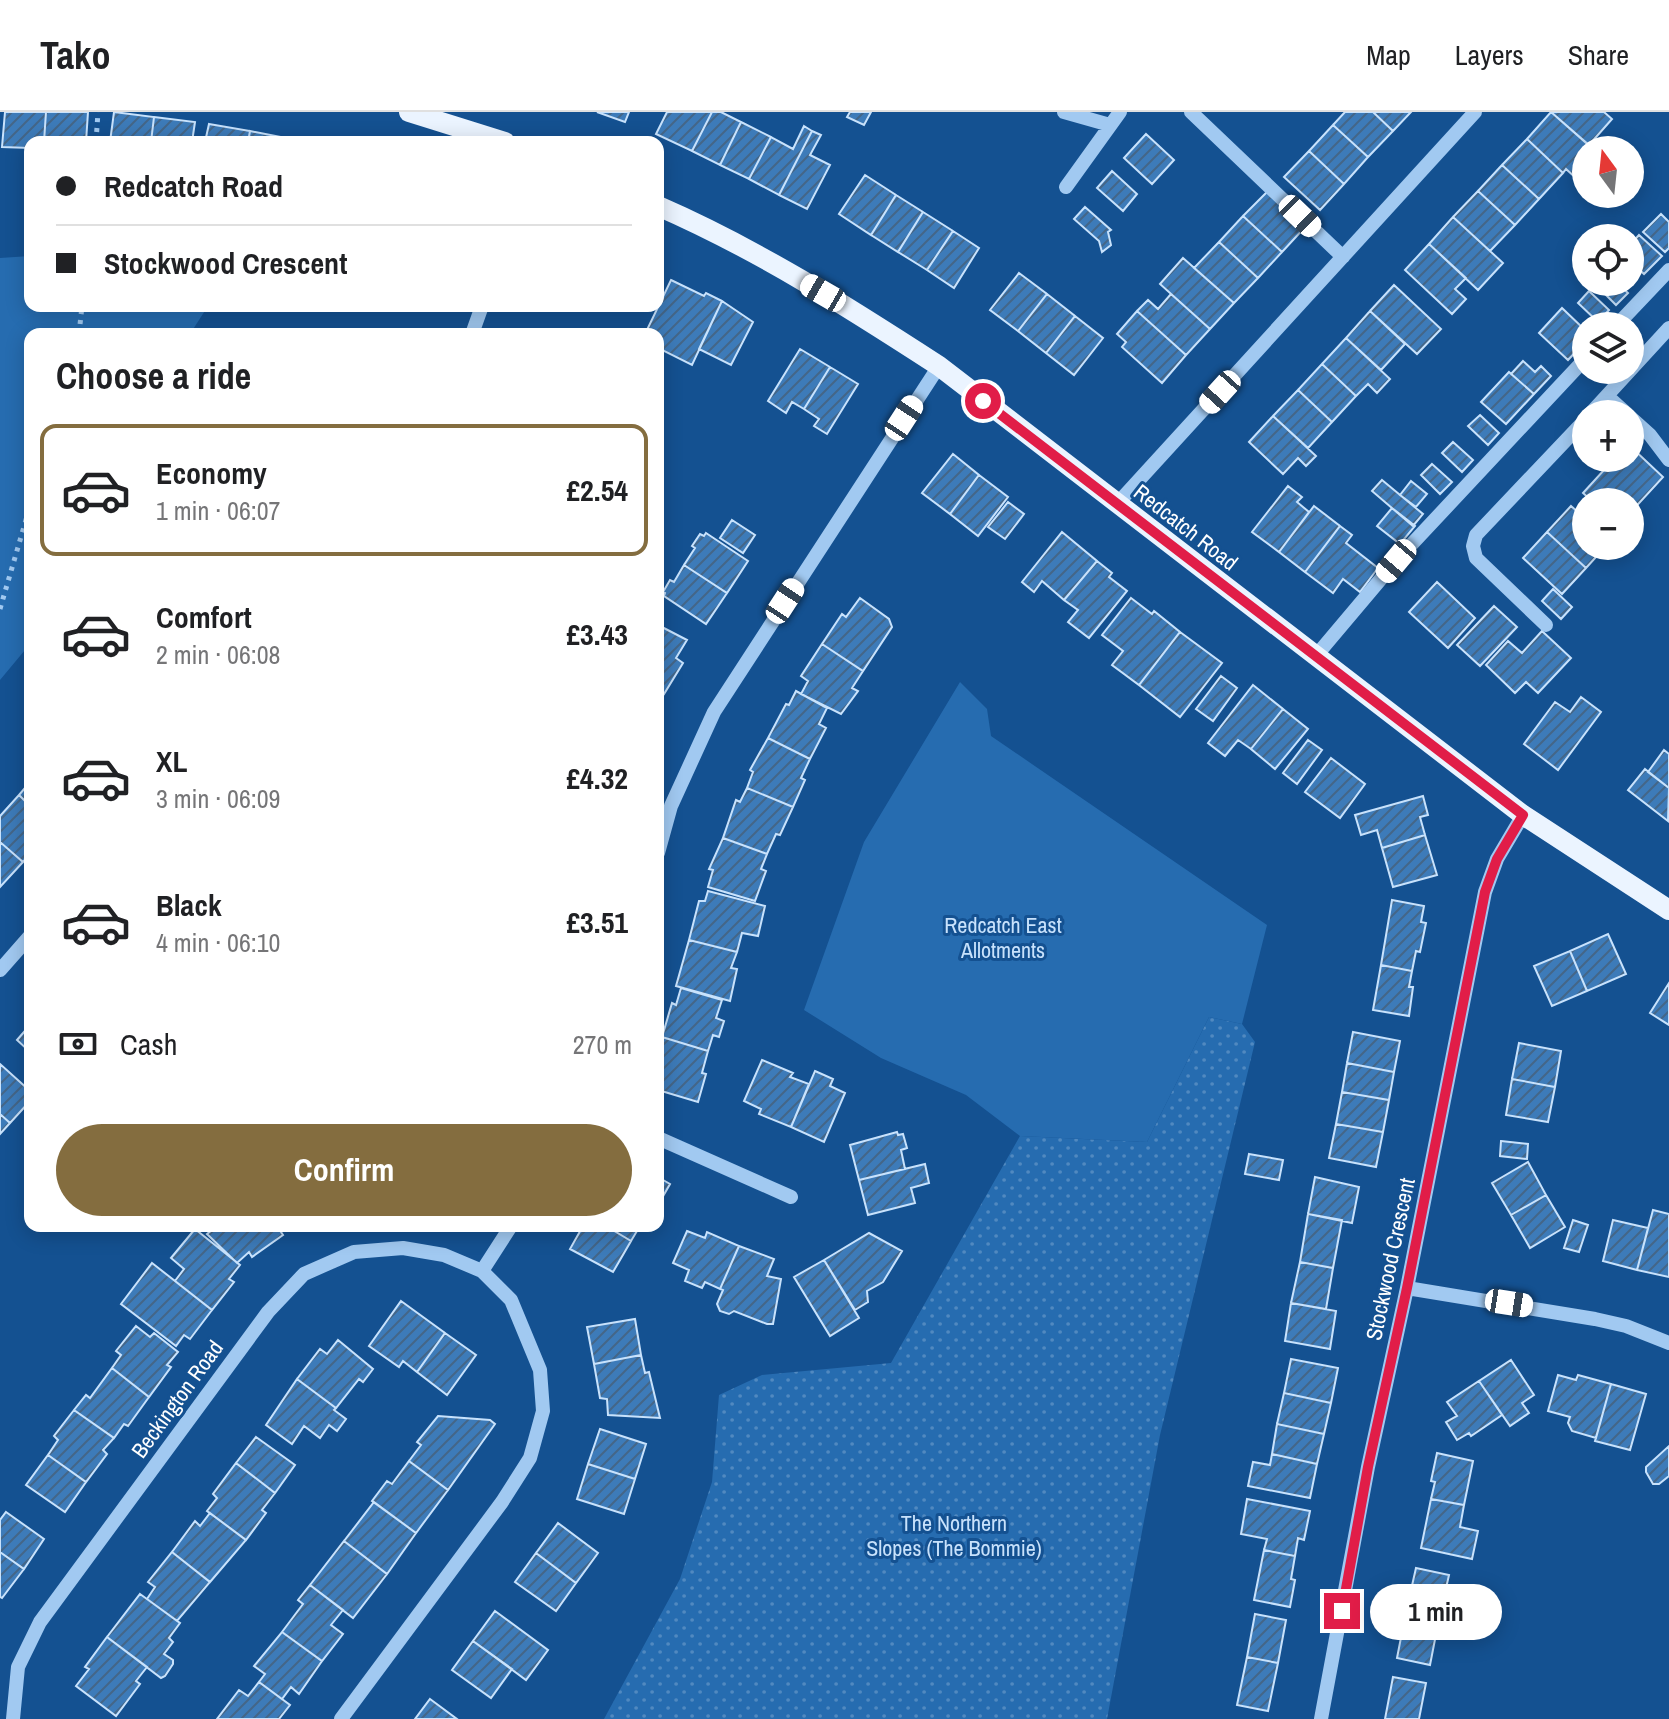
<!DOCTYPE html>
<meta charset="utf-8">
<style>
:root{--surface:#fff;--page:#f6f6f6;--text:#202124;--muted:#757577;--line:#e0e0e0;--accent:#846d3f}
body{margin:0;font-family:"Archivo Narrow",sans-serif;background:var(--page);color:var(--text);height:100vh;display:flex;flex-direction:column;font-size:30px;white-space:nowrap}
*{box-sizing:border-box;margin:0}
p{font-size:26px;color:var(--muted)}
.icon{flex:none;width:44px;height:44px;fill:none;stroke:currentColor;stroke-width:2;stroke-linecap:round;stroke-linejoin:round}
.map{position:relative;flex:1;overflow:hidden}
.details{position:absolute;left:24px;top:216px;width:640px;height:904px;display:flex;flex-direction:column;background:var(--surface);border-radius:16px;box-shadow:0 4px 20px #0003}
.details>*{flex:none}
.banner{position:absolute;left:24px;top:24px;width:640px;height:176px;border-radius:16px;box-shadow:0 4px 20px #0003;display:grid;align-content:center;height:176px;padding:0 32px;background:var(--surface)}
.needle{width:52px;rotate:345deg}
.controls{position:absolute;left:1572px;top:24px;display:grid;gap:16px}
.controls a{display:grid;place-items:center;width:72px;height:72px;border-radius:50%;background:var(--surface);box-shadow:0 4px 20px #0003;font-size:40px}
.end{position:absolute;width:36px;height:36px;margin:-18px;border:10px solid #e11d48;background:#fff;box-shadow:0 0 0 4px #fff}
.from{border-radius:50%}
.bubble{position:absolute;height:56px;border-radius:28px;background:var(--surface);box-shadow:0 4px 20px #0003;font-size:26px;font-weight:700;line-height:56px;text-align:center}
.car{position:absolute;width:24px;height:48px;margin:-24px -12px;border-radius:10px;box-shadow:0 0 6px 2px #0007;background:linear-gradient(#fff 24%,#345 0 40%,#fff 0 76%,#345 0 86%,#fff 0)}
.banner b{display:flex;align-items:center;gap:28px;height:76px;font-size:30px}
.banner b+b{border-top:2px solid var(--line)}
.banner i{width:20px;height:20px;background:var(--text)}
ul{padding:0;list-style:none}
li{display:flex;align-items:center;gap:24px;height:132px;margin:0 16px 12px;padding:0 16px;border:4px solid transparent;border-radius:16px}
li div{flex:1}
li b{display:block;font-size:30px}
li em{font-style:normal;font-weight:700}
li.on{border-color:var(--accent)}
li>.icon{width:72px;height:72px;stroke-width:1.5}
h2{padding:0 32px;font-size:36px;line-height:96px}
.pay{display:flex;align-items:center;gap:20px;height:88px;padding:0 32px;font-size:30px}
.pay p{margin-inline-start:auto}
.cta{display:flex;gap:16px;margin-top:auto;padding:16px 32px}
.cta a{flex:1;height:92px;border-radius:48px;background:var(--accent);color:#fff;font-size:32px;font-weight:700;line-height:92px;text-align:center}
header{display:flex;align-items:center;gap:48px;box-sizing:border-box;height:112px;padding:0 40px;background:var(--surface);border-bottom:2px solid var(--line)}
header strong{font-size:38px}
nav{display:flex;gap:44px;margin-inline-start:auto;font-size:28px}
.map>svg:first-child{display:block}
</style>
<header>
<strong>Tako</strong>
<nav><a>Map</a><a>Layers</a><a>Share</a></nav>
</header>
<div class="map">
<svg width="1669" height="1607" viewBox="0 0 1669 1607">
<defs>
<pattern id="park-dots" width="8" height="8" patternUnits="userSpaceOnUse" patternTransform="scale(2)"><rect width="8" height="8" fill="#266cb0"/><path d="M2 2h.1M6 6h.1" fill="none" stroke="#5189c0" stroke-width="1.8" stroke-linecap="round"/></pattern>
<pattern id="building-hatch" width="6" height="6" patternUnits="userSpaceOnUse" patternTransform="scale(2)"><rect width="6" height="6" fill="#3d7bb9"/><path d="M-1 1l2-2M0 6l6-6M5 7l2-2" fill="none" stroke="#468"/></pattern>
</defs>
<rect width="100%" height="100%" fill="#145191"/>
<path fill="url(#park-dots)" d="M1209 905 1242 912 1255 930 1160 1323 1107 1607H604L680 1467 712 1370 719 1283 762 1263 891 1251 1020 1024 1147 1030Z"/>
<path fill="#266cb0" d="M30 144V194H208L190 222H30V532L0 568V146Z
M960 570 987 597 991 624 1267 813 1242 912 1209 905 1147 1030 1020 1024 966 983 881 946 804 898 864 730Z"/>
<path fill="url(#building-hatch)" stroke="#c8e2fc" stroke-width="2" d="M5 0H46L44 30H30V36L2 35Z
M46 0H88L86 30H44Z
M114 0 154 5 151 30H110Z
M597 0H629L625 10Z
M667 0H712L692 39 656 22Z
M712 0H721L741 10 720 53 692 39Z
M850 0H871L864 13 847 5Z
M1345 0H1373L1393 19 1368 45 1333 13Z
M1373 0H1411L1393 19Z
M1551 0 1594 38H1586V55L1576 66 1566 57 1563 61 1527 27Z
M1551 0H1604L1612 7 1589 33Z
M154 5 195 10 192 30H151Z
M741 10 771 25 749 67 720 53Z
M209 12 250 19 248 30H205Z
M1333 13 1368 45 1344 72 1309 39Z
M804 14 812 19 779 83 749 67 771 25 793 37Z
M250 19 291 27 290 30H248Z
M812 19 821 23 810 43 830 53 807 97 779 83Z
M1146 22 1174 48 1152 72 1124 46Z
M1527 27 1563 61 1539 87 1502 53Z
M1309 39 1344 72 1320 98 1284 65Z
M1502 53 1539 87 1515 113 1478 79Z
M1112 59 1137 82 1123 99 1097 76Z
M865 63 896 83 871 123 839 102Z
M1268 79 1306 114 1282 140 1243 104Z
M1478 79 1515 113 1490 139 1453 105Z
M896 83 923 100 898 140 871 123Z
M1085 95 1111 118 1108 120 1111 133 1102 140 1099 129 1074 107Z
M923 100 953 119 927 158 898 140Z
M1661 102 1669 110V136L1665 140 1643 120Z
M1243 104 1282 140 1258 166 1219 130Z
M1453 105 1503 151 1478 178 1429 132Z
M953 119 979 136 954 176 927 158Z
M1639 123 1662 144 1644 162 1630 149V133Z
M1219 130 1258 166 1234 191 1194 156Z
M1429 132 1466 166 1455 177 1466 187 1452 202 1405 158Z
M1183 146 1234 191 1210 217 1160 172Z
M1019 161 1047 182 1018 219 990 198Z
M671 168 704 184 706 181 722 189 692 253 658 236V222H645Z
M1601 170H1616L1628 181 1616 193 1597 174Z
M1394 173 1441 217 1417 242 1370 199Z
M1589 179 1609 198 1598 210 1578 191Z
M1047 182 1075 204 1046 241 1018 219Z
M1171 182 1210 217 1186 243 1137 199 1148 188 1158 197Z
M722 189 753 210 731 253 699 237Z
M1562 196 1586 219V229L1568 248 1539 221Z
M1137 199 1186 243 1162 271 1122 235 1126 230 1117 222Z
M1370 199 1405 232 1381 258 1346 226Z
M1075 204 1103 226 1074 263 1046 241Z
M1346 226 1390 267 1377 281 1368 272 1356 284 1322 252Z
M800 237 830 255 804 297 792 290 786 301 768 289Z
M1523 249 1535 260 1541 254 1551 264 1534 282 1511 262Z
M1322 252 1356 284 1332 310 1298 278Z
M830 255 858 272 827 322 814 314 819 307 804 297Z
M1509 260 1534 282 1506 312 1481 290Z
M1298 278 1332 310 1308 336 1273 304Z
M1480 303 1499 321 1488 333 1468 314Z
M1273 304 1316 344 1306 354 1298 346 1283 362 1249 330Z
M1453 330 1473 348 1462 360 1442 341Z
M1630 334 1663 365 1630 401V390H1593L1583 381 1615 346H1630Z
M953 342 979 363 950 402 922 381Z
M1432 352 1452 370 1440 382 1421 363Z
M979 363 1008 385 978 424 950 402Z
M1382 368 1423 402 1413 414 1372 379Z
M1411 369 1427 382 1416 395 1400 383Z
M1288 374 1302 385 1297 390 1309 400 1279 440 1252 420Z
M1008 390 1024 402 1005 427 988 415Z
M1314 394 1340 414 1305 460 1279 440Z
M1571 394 1586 407V434H1606L1586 456 1547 420Z
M1392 396 1415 414 1400 432 1377 414Z
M732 408 755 423 743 441 720 426Z
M1340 414 1352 423 1346 431 1378 456 1360 480 1343 467 1333 481 1305 460Z
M1062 420 1097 449 1064 488 1042 469 1034 480 1022 470Z
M1547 420 1586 456 1562 482 1523 446Z
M706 421 748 449 727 481 684 453 695 436 692 434 700 422 704 424Z
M1097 449 1112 461 1109 465 1127 479 1089 526 1068 510 1078 498 1064 488Z
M684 453 727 481 706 512 664 484 665 481 663 480 670 468 674 470Z
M1437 470 1475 506 1448 536 1409 500Z
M1553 477 1572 495 1561 507 1542 489Z
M860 486 889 507 892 515 863 559 822 532 842 502 846 505Z
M1131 486 1152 502 1154 499 1180 520 1139 573 1112 553 1123 539 1102 523Z
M1494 494 1517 515 1480 554 1457 533Z
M658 513 687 528 676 546 683 551 664 582 658 578Z
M1542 519 1571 546 1538 581 1526 570 1515 581 1486 553 1508 529 1522 541Z
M1180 520 1222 551 1180 605 1139 573Z
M822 532 863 559 852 576 858 579 841 602 801 582 808 569 801 564Z
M1221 564 1237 576 1213 609 1196 597Z
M1253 573 1283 597 1251 637 1238 628 1225 644 1208 631Z
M796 579 827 596 819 612 826 616 810 647 768 626 786 592 789 593Z
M1581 585 1601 600 1558 658 1524 632 1555 590 1570 600Z
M1283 597 1308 617 1275 657 1251 637Z
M768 626 810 647 801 666 805 668 793 695 747 676 753 660 750 658Z
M1308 628 1322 638 1297 672 1283 661Z
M1664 638 1669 642V676L1648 660Z
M1331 646 1365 672 1340 706 1305 680Z
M1645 657 1669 676 1668 709 1628 678Z
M30 670V694L19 683Z
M747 676 793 695 780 723 776 722 767 742 723 726 736 688 740 690Z
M19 683 30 694V742L23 750 0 730V704Z
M1423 684 1428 703 1420 705 1425 723 1382 736 1377 718 1361 723 1355 703Z
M1425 723 1437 763 1393 775 1382 736Z
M723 726 767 742 761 757 766 759 755 789 708 775 713 758 709 757Z
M0 730 23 750 0 775Z
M708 779 765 794 758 824 742 821 737 840 689 828 699 789H705Z
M1392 788 1424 794 1421 810 1426 811 1420 840 1416 839 1412 859 1381 853Z
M1608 822 1626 862 1587 879 1570 839Z
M689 828 737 840 731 856 737 857 730 889 676 874Z
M1570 839 1587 879 1552 894 1534 854Z
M1381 853 1412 859 1409 875H1413L1409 904 1373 898Z
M1669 871V913L1650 901Z
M681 876 722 888 716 906 724 909 719 925 713 923 708 939 662 925 672 891 676 893Z
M30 913V940L17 928Z
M1353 920 1400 929 1394 960 1347 951Z
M662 925 708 939 702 961 706 962 698 990 658 978V937Z
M1519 931 1561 939 1555 975 1512 967Z
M762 948 793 961 790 965 809 972 791 1015 759 1002 761 997 744 989Z
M1347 951 1394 960 1389 988 1342 980Z
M0 952 30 979V989L10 1011 0 1002Z
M815 959 833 967 830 974 845 981 824 1030 791 1015Z
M1512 967 1555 975 1548 1010 1506 1003Z
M1342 980 1389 988 1383 1020 1336 1012Z
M0 1002 10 1011 0 1022Z
M1336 1012 1383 1020 1376 1055 1329 1046Z
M897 1020 898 1023 903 1022 907 1036 901 1038 905 1057 859 1068 850 1033Z
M1501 1029 1528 1032 1527 1047 1500 1044Z
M1249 1042 1283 1048 1279 1068 1245 1062Z
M1528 1050 1546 1083 1511 1103 1492 1071Z
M925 1052 929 1071 911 1076 915 1091 868 1103 859 1068Z
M658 1065 670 1072 658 1093Z
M1315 1065 1359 1075 1352 1111 1308 1102Z
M1546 1083 1565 1115 1530 1136 1511 1103Z
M1653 1098 1669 1102V1165L1637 1158Z
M1308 1102 1342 1108 1333 1156 1300 1150Z
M1573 1108 1588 1113 1579 1140 1564 1136Z
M1613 1108 1648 1116 1637 1158 1603 1149Z
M217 1114H277L283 1123 252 1145 249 1140 237 1151 207 1122Z
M583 1114H606L631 1129 613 1160 570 1137Z
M606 1114H640L631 1129Z
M195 1117 240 1153 229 1167 234 1170 212 1198 175 1169 184 1157 171 1146Z
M687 1119 705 1126 707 1120 739 1134 720 1177 705 1170 702 1176 685 1169 689 1158 673 1151Z
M869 1121 902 1139 883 1170 867 1179 868 1190 855 1198 824 1148Z
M739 1134 774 1147 767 1164 781 1167 773 1212H767L734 1199 729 1202 720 1199 717 1192 723 1178 720 1177Z
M824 1148 859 1206 830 1224 794 1165Z
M1300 1150 1333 1156 1326 1197 1291 1191Z
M152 1151 212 1198 190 1227 184 1223 176 1234 121 1192Z
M401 1189 445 1221 417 1260 403 1249 399 1255 369 1234Z
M1291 1191 1336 1199 1330 1237 1285 1229Z
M635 1207 641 1243 594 1252 587 1215Z
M136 1214 150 1225 154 1221 178 1240 167 1253 171 1255 149 1285 112 1256 121 1243 116 1239Z
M445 1221 476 1243 447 1283 417 1260Z
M338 1228 373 1257 363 1270 359 1267 336 1296 297 1267 320 1237 327 1242Z
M641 1243 645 1261 649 1260 660 1306 608 1303 607 1287 600 1286 594 1252Z
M1291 1247 1338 1256 1331 1291 1284 1281Z
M1511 1248 1534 1283 1522 1291 1529 1301 1510 1314 1479 1269Z
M112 1256 149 1285 128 1314 124 1312 114 1326 74 1298 86 1283 90 1286Z
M1558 1263 1576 1268 1578 1263 1611 1272 1596 1326 1572 1319 1568 1311 1570 1305 1548 1299Z
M297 1267 336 1296 334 1298 346 1307 337 1319 329 1313 320 1326 304 1314 292 1332 266 1313Z
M1479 1269 1502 1303 1471 1324 1469 1321 1457 1328 1446 1310 1457 1304 1447 1290Z
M1611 1272 1646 1282 1630 1338 1595 1329Z
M1284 1281 1331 1291 1324 1322 1277 1312Z
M74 1298 114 1326 103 1338 107 1342 86 1370 48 1343 58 1328 54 1324Z
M438 1304 490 1308 495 1312 448 1378 409 1349 421 1333 417 1330Z
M1277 1312 1324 1322 1317 1352 1272 1342Z
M600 1317 646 1332 635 1367 588 1352Z
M256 1325 295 1353 275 1381 236 1351Z
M1669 1334V1364L1659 1372H1653L1646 1360V1355Z
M1437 1341 1473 1349 1464 1393 1431 1387 1435 1370 1431 1369Z
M1272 1342 1317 1352 1310 1386 1248 1374 1253 1350 1270 1353Z
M48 1343 86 1370 65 1400 26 1373Z
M409 1349 448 1378 416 1421 372 1389 387 1369 392 1372Z
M236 1351 275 1381 262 1398 266 1401 246 1428 207 1399 217 1386 213 1382Z
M588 1352 635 1367 624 1402 577 1387Z
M1247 1387 1310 1399 1304 1428 1298 1426 1295 1444 1264 1438 1267 1427 1241 1422Z
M1431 1387 1464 1393 1460 1415 1478 1419 1472 1447 1421 1436Z
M374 1390 416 1421 387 1462 344 1429Z
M6 1400 44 1427 24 1457 0 1440V1408Z
M210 1401 246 1428 210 1470 172 1440 195 1409 200 1414Z
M558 1411 598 1441 576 1471 536 1441Z
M344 1429 387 1462 353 1506 310 1473Z
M1264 1438 1295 1444 1291 1467 1295 1468 1290 1495 1254 1488Z
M0 1440 24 1457 2 1486 0 1485Z
M172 1440 210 1470 177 1509 147 1487 155 1475 148 1470Z
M536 1441 576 1471 556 1499 515 1470Z
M1416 1456 1449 1463 1439 1507 1406 1500Z
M310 1473 343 1498 331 1513 343 1522 322 1549 282 1520 303 1492 298 1488Z
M140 1482 180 1511 169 1526 173 1530 164 1542 173 1548V1552L165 1564 161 1566 107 1525Z
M495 1499 548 1538 526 1568 473 1529Z
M1406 1500 1439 1507 1430 1553 1397 1546Z
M1255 1502 1286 1508 1278 1551 1247 1545Z
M282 1520 322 1549 299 1582 291 1575 282 1587 259 1570 265 1562 254 1554Z
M107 1525 147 1555 136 1569 140 1572 116 1604 76 1574 89 1557 85 1555Z
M473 1529 512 1557 491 1586 452 1558Z
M1247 1545 1278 1551 1268 1599 1237 1593Z
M1393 1565 1426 1571 1419 1607H1385Z
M259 1570 290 1593 279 1607H217L239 1578 248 1584Z
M430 1587 457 1607H415Z"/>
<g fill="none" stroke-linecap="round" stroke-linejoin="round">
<path stroke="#a1c9f1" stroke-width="5" stroke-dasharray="4 6" stroke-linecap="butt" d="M96 30 98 0
M79 222 82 194
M0 497 30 394"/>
<path stroke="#a1c9f1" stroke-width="14" d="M1064 0 1110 13
M1191 0 1343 145
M1066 75 1120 0
M1616 214 1669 158
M472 222 482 194
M1607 284 1627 302
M1590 302 1669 216
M1630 305 1650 323 1669 348
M1117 392 1475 0
M1546 513 1476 446 1473 434 1476 423 1586 307
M1315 545 1396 449 1586 246
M658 741 671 694 714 600 939 254
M0 858 30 824
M658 1026 791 1085
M482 1159 511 1114
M1407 1176 1595 1207 1626 1214 1669 1231
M13 1607 18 1555 40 1510 268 1200 304 1162 354 1140 403 1136 444 1143 482 1159 511 1188 540 1258 543 1299 530 1346 502 1390 341 1607
M1321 1607 1368 1355 1407 1176 1485 780 1497 747 1523 703"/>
<path stroke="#ebf4ff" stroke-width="20" d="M409 0 505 30
M658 94C757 137 848 195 939 254L1523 703 1669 798"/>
</g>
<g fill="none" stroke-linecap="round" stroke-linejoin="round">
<path stroke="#e11d48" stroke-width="10" d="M983 289 1523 703 1497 747 1485 780 1407 1176 1368 1355 1342 1499"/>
</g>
<g text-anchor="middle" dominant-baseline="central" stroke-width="6" stroke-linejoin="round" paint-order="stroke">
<g font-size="22" fill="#fff" stroke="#145191">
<text transform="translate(1186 415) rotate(38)">Redcatch Road</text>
<text transform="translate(1390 1147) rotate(-78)">Stockwood Crescent</text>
<text transform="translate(177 1287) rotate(-54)">Beckington Road</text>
</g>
<g font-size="22" fill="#c8e2fc" stroke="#145191">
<text x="1003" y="813">Redcatch East<tspan x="1003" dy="25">Allotments</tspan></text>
<text x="954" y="1411">The Northern<tspan x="954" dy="25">Slopes (The Bommie)</tspan></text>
</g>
</g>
</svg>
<div class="controls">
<a><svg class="needle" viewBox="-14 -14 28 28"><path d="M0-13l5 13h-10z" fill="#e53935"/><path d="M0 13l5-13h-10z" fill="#757577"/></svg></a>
<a><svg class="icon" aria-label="locate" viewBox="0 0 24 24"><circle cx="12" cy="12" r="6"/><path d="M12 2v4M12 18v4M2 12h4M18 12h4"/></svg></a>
<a><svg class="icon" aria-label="layers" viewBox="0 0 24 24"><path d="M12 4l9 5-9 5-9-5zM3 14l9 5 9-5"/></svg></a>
<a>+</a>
<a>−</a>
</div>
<i class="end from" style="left:983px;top:289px"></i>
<i class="end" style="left:1342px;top:1499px"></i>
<div class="bubble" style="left:1370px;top:1472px;width:132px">1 min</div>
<i class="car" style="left:1300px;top:104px;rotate:134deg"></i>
<i class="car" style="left:823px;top:181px;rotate:300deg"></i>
<i class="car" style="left:1220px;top:280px;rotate:222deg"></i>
<i class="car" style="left:904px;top:306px;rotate:33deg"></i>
<i class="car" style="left:1396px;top:449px;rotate:220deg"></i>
<i class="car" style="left:785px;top:489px;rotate:33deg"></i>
<i class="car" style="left:1509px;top:1191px;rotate:99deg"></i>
<div class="banner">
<b><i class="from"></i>Redcatch Road</b>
<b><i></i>Stockwood Crescent</b>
</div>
<section class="details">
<h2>Choose a ride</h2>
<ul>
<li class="on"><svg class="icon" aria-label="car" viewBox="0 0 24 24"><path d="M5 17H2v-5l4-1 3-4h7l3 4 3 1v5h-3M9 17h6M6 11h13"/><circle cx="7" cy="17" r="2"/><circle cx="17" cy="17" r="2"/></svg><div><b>Economy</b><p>1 min · 06:07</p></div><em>£2.54</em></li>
<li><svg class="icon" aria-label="car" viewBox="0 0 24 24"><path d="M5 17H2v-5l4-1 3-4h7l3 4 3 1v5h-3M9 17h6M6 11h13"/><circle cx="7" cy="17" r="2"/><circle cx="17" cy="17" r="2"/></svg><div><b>Comfort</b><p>2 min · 06:08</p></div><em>£3.43</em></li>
<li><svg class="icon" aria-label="car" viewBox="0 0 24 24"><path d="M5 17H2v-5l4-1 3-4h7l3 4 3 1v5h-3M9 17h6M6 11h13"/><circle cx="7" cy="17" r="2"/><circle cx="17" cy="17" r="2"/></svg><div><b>XL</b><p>3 min · 06:09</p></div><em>£4.32</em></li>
<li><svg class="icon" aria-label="car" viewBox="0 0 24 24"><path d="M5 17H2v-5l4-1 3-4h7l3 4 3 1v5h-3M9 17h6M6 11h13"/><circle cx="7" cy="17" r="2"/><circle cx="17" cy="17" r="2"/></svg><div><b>Black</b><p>4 min · 06:10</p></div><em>£3.51</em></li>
</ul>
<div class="pay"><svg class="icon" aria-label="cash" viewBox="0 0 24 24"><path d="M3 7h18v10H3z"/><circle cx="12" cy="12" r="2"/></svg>Cash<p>270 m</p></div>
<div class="cta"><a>Confirm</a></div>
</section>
</div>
